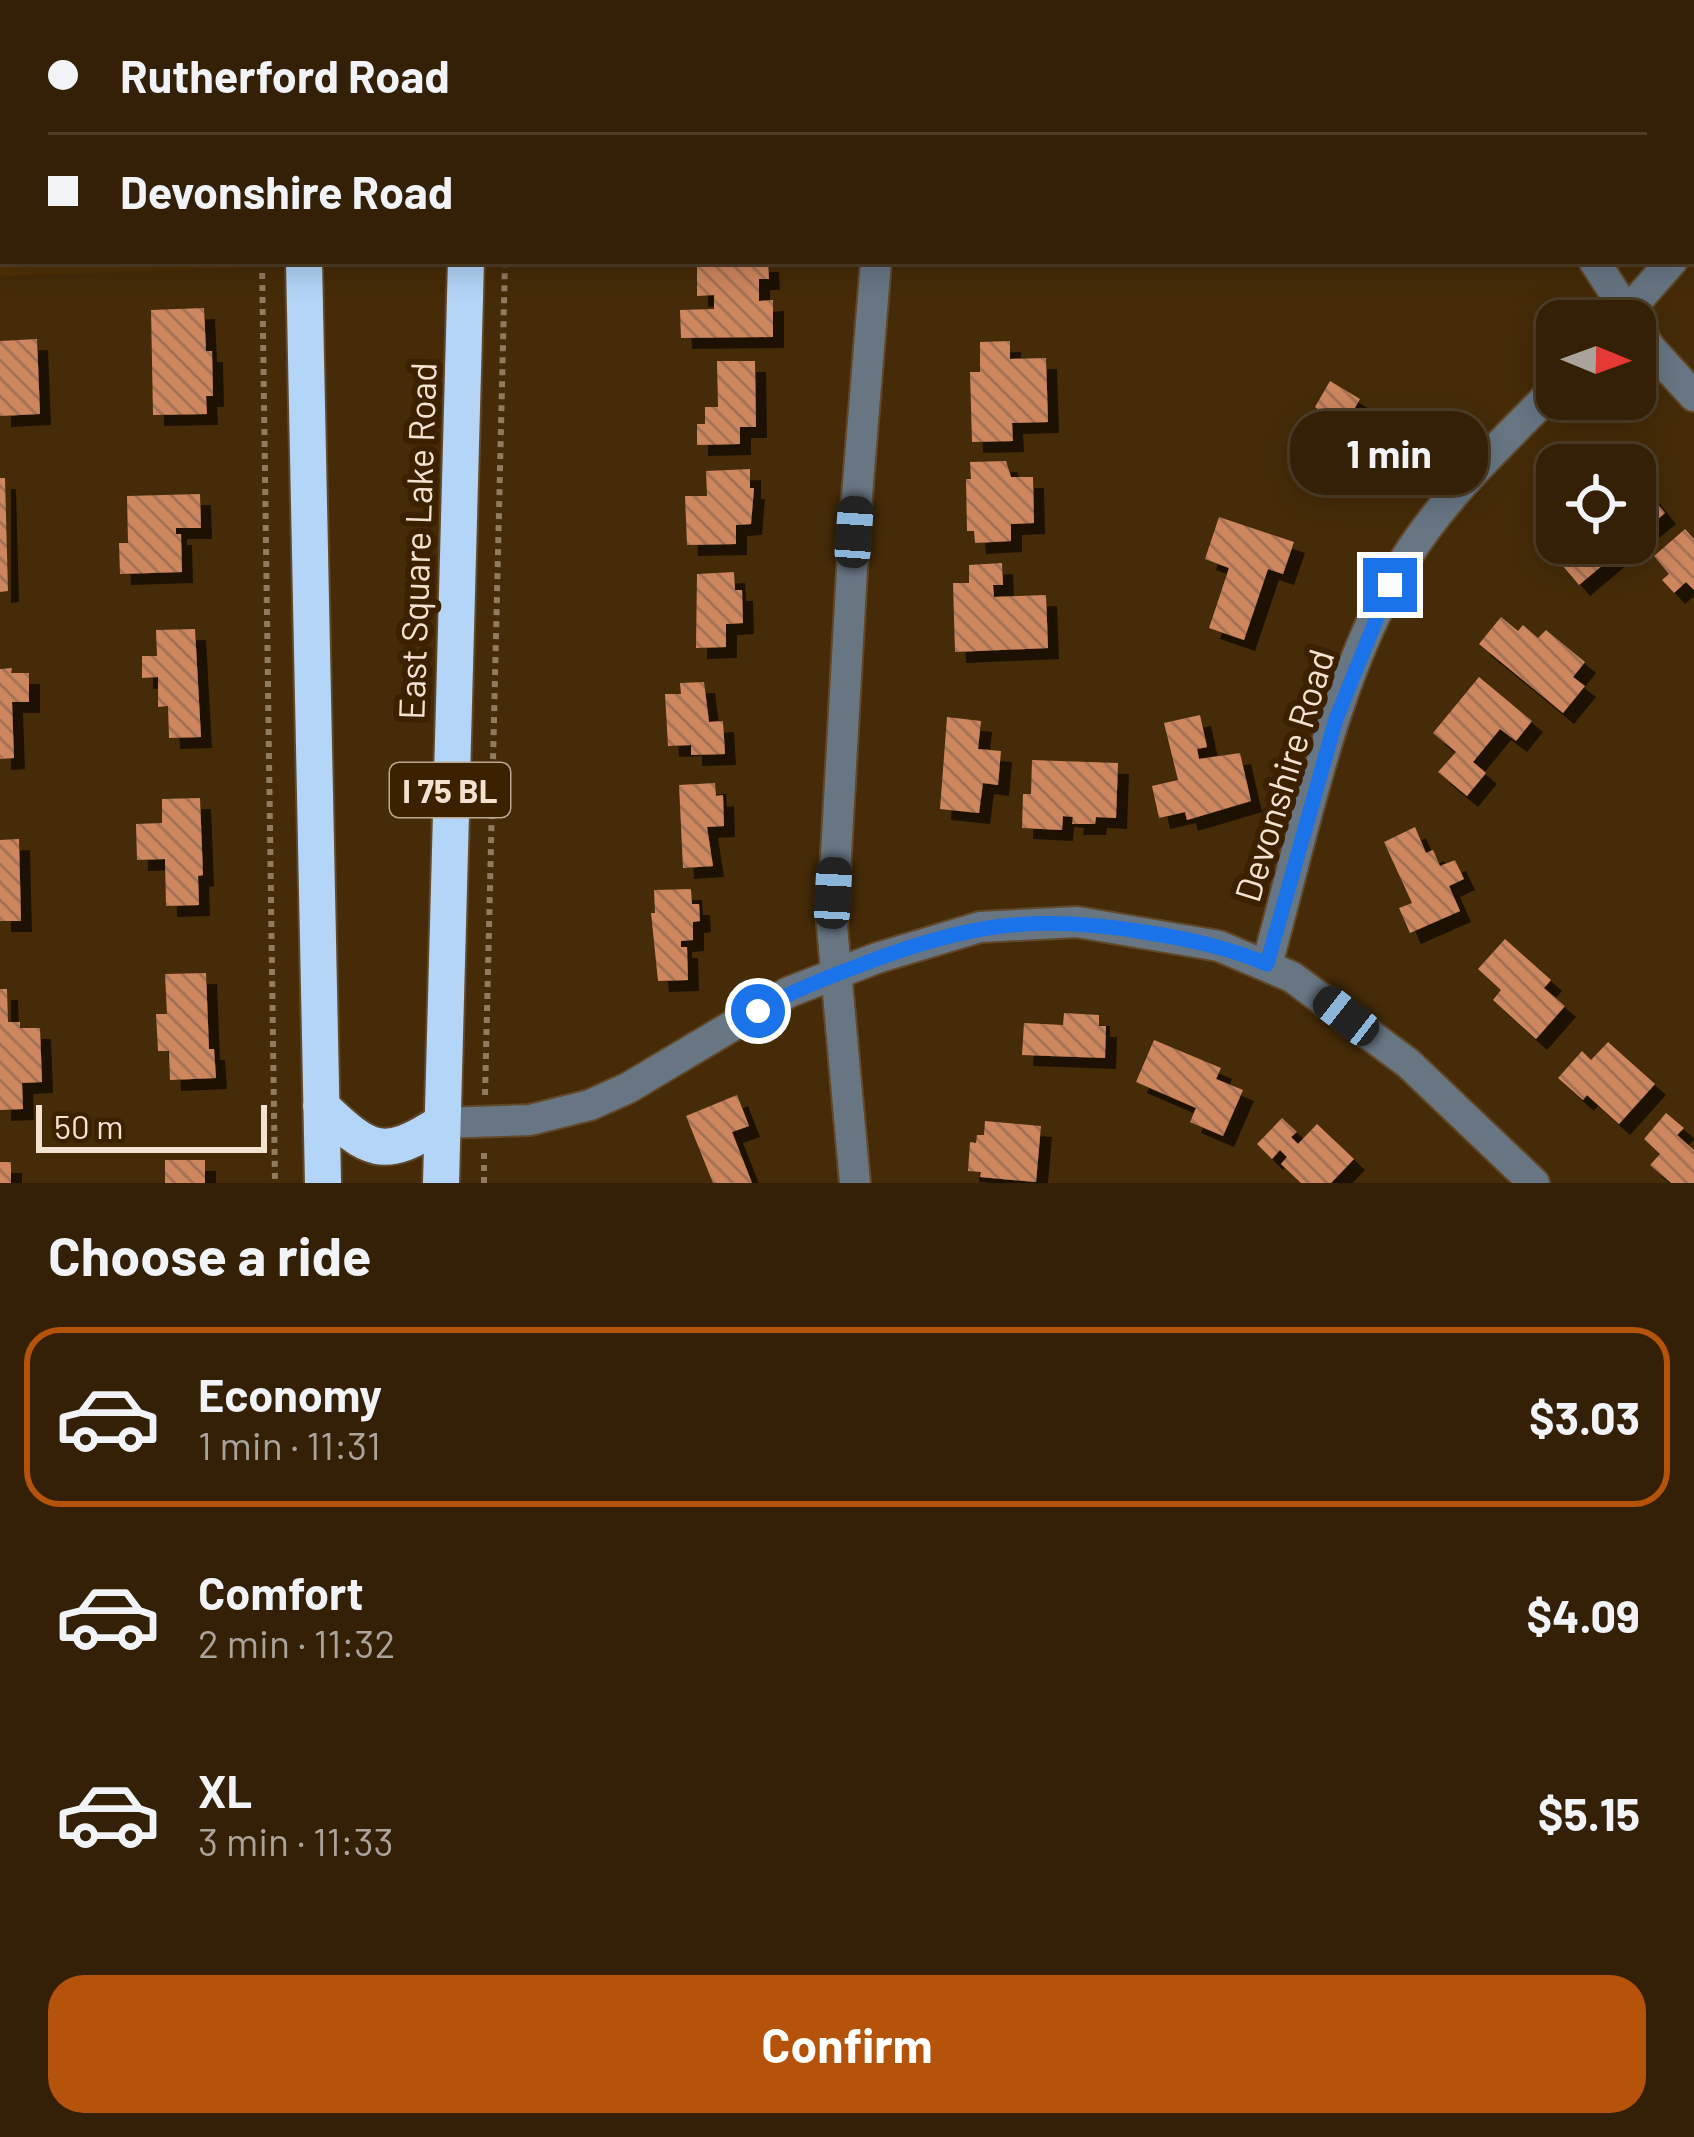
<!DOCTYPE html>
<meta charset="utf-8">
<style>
:root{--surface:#342006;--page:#3f2d14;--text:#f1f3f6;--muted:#a9a39b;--line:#4e3e28;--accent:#b45309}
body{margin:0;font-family:Barlow,sans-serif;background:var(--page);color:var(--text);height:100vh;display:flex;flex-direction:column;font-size:45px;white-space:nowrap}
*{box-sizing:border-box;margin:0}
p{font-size:39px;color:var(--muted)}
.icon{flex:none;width:66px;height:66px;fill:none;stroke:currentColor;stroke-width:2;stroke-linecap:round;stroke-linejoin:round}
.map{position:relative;height:1183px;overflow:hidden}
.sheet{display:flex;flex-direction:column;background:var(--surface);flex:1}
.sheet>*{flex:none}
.banner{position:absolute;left:0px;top:0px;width:1695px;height:264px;box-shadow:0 6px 30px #0003,0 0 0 3px var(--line);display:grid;align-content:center;height:264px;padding:0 48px;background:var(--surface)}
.needle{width:78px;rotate:91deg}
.controls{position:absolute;left:1536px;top:300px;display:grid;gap:24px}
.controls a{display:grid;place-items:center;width:120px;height:120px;border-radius:24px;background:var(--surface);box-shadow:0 6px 30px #0003,0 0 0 3px var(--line);font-size:60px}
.scale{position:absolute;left:36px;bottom:30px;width:231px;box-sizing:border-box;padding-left:12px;border:6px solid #f3e2d0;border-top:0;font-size:33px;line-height:42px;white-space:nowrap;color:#f3e2d0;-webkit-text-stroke:9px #3b2100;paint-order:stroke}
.end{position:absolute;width:54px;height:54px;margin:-27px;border:15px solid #1a73e8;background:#fff;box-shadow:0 0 0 6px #fff}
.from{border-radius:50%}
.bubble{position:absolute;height:84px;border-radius:36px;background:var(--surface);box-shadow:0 6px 30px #0003,0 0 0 3px var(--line);font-size:39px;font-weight:700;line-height:84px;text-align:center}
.car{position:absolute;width:36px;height:72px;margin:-36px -18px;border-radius:15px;box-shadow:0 0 9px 3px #0007;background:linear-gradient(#222 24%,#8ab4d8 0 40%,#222 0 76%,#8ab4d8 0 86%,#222 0)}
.banner b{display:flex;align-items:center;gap:42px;height:114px;font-size:45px}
.banner b+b{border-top:3px solid var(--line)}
.banner i{width:30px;height:30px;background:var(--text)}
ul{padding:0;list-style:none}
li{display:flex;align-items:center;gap:36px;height:180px;margin:0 24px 18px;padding:0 24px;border:6px solid transparent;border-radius:36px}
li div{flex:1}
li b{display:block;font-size:45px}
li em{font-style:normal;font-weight:700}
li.active{border-color:var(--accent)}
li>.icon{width:108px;height:108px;stroke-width:1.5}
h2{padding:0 48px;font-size:54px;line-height:144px}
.cta{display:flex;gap:24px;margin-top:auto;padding:24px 48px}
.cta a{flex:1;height:138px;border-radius:36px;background:var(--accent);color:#fff;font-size:48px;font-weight:700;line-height:138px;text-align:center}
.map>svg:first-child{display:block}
</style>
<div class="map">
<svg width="1694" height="1183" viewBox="0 0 1694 1183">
<defs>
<pattern id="building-back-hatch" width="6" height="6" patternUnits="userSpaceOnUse" patternTransform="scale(3)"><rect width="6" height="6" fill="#ce865f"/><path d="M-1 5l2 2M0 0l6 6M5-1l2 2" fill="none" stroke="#a67255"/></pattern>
<filter id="shadow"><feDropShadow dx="11" dy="11" stdDeviation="0" flood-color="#0009"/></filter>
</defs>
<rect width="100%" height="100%" fill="#452b08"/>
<path fill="#4f3003" d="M0 0H267L3 3V261H271V267L0 276Z"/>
<path fill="url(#building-back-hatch)" filter="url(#shadow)" d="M697 261H768L769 279H759V301L773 300V337L681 338 680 310 714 309V295L697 296Z
M204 308 206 351H212L213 396H206L207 414 153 415 151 310Z
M37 339 40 414 0 416V341Z
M1010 341V359L1046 358 1048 422 1012 423 1013 441 972 442 970 372H980V342Z
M717 361H755L756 427H740V444L697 445V424H705V407H718Z
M1330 381 1360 399 1345 425 1367 439 1345 476 1337 471 1329 485 1315 476 1323 463 1315 458 1327 438 1313 430 1324 413 1315 407Z
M1006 461 1011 477H1033L1034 523 1011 524V541L975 543 974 531H967L966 479H971L970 462Z
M750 469V488H754L751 524 736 525V544L687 545 685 496H707L706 471Z
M0 478H5L8 591 0 592Z
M1639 481 1665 513 1635 538V483Z
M200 494 201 528H176V534H181L182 572 120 574 119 543H128L127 496Z
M1219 517 1294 542 1283 574 1268 569 1244 640 1209 628 1229 568 1205 559Z
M1685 529 1694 539V590L1686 582 1674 593 1662 580 1669 574 1654 556Z
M1564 543H1629L1579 585 1552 553Z
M1002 563 1003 585H993L994 597 1046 595 1048 648 955 652 953 583H969V565Z
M734 572 735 590H742L743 623 726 624V647L696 648 697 574Z
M1501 617 1518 631 1523 625 1538 638 1546 630 1585 662 1573 677 1585 686 1563 713 1479 644Z
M195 629 201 737 169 738 168 706 158 707V677L142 678V656H157L156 630Z
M12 668 11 673H29V702H12L14 758 0 759V669Z
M1479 677 1532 721 1516 741 1500 729 1473 762 1486 773 1467 796 1438 772 1456 752 1433 733Z
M704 682 709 722 723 721 725 754 691 755V745L668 746 665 694H681L680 683Z
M1200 715 1207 747 1197 749 1199 759 1240 753 1251 801 1187 820 1185 812 1159 818 1152 786 1178 780 1164 723Z
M947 717 981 721 978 749 1001 751 998 785 983 783 979 813 940 809Z
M1032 760 1118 763 1116 818 1096 817 1095 824H1072L1073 817 1063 816 1062 830 1022 828 1023 794H1031Z
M715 783 716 796 723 795 724 826 707 827 713 866 683 868 679 785Z
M200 798 203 875 198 876 199 905 166 906 165 859 137 860 136 824 162 823V799Z
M1415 827 1426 853 1433 850 1440 866 1455 860 1464 879 1449 886 1460 911 1410 933 1399 908 1412 903 1384 842Z
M19 839 21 921H0V840Z
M691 889 692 904H699L700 921 693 922V940L681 941V947H687L688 980 658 981 651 913H655L654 890Z
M1505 939 1551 980 1544 988 1565 1006 1536 1039 1493 1000 1501 990 1478 969Z
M206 973 209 1049H214L216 1078 170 1080 169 1051H158L156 1014H167L165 974Z
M0 989H7L8 1022H20V1028H40L42 1082 22 1083 23 1109 0 1110Z
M1064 1013 1099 1015V1026H1106L1105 1058 1022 1055 1024 1023 1063 1025Z
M1154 1040 1221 1068 1216 1079 1243 1090 1223 1136 1190 1122 1196 1108 1136 1082Z
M1608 1042 1655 1084 1619 1124 1587 1095 1583 1100 1558 1078 1582 1051 1591 1060Z
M737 1095 749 1126 732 1132 752 1183H713L686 1116Z
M1666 1113 1684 1128 1677 1135 1694 1150V1183H1671L1650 1165 1660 1154 1644 1139Z
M1282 1118 1297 1132 1291 1137 1298 1144 1317 1124 1354 1159 1331 1183H1301L1281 1164 1287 1157 1280 1150 1272 1159 1257 1144Z
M985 1121 1041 1126 1036 1182 980 1177 981 1172 968 1171 970 1142 976 1143 977 1135H984Z
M165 1160H205V1183H165Z
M0 1162H11V1183H0Z"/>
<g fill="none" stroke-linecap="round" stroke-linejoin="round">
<defs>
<path id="minor" d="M1417 0 1419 3
M184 3 185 0
M901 3 902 0
M0 34H3
M0 93 3 92
M0 160H3
M0 221H3
M1692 240 1694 237
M1594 261 1633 321
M1619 321 1672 261
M1635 325 1651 349 1694 396
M1267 964C1304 832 1333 675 1406 558 1446 494 1504 441 1557 387
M441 1123 530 1120 590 1105 628 1088 789 992 877 958 980 927 1077 922 1219 946 1292 977 1408 1063 1534 1183
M855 1183 832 926 854 533 876 261"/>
<path id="highway" d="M299 0V3
M453 0 455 3
M304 261 323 1183
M321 1106C369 1152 383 1161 441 1123
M441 1183 466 261"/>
</defs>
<use href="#minor" stroke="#614828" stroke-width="34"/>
<use href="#highway" stroke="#614828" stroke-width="40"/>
<path stroke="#917b5f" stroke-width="6" stroke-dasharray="6 6" stroke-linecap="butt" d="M249 0V3
M510 3 511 0
M262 261 275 1183
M485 1095 505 261
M484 1183V1151"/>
<use href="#minor" stroke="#687684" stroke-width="30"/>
<use href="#highway" stroke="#b2d5f8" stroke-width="36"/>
</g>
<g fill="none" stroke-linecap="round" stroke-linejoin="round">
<path stroke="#1a73e8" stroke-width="15" d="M758 1011C790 992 823 979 858 966 963 925 1032 913 1144 932 1187 939 1227 947 1267 964L1336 719 1390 585"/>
</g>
<g text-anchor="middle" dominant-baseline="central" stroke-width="12" stroke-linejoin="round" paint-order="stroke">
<rect fill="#3b2100" stroke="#bca892" stroke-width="3" x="390" y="763" width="120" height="54" rx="9"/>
<g font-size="33" font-weight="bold" fill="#f3e2d0">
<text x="450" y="790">I 75 BL</text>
</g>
<g font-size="36" fill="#f3e2d0" stroke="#3b2100">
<text transform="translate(416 541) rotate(-88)">East Square Lake Road</text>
<text transform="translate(1283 775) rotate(-73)">Devonshire Road</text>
</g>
</g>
</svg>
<div class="controls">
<a><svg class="needle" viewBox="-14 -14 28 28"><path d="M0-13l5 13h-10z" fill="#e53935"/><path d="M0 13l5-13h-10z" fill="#a9a39b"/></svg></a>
<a><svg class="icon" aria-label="locate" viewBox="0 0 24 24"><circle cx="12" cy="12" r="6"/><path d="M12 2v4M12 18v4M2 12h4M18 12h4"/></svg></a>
</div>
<div class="scale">50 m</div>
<i class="end from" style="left:758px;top:1011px"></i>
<i class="end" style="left:1390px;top:585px"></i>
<div class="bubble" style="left:1290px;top:411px;width:198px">1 min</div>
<i class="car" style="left:854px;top:532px;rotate:4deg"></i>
<i class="car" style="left:833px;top:893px;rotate:3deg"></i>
<i class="car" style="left:1346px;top:1016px;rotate:308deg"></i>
<div class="banner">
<b><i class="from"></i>Rutherford Road</b>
<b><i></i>Devonshire Road</b>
</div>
</div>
<section class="sheet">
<h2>Choose a ride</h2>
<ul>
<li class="active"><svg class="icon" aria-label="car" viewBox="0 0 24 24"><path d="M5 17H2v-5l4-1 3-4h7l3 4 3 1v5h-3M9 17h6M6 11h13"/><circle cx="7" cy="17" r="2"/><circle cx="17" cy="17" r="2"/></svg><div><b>Economy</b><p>1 min · 11:31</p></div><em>$3.03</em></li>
<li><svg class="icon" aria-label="car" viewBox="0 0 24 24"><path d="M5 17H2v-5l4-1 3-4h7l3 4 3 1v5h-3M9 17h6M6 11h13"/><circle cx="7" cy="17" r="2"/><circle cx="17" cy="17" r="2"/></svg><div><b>Comfort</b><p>2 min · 11:32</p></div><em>$4.09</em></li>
<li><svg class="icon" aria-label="car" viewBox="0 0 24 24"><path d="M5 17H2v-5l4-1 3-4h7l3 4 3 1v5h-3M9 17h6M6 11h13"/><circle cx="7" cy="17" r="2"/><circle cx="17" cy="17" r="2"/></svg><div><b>XL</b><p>3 min · 11:33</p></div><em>$5.15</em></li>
</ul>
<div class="cta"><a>Confirm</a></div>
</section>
